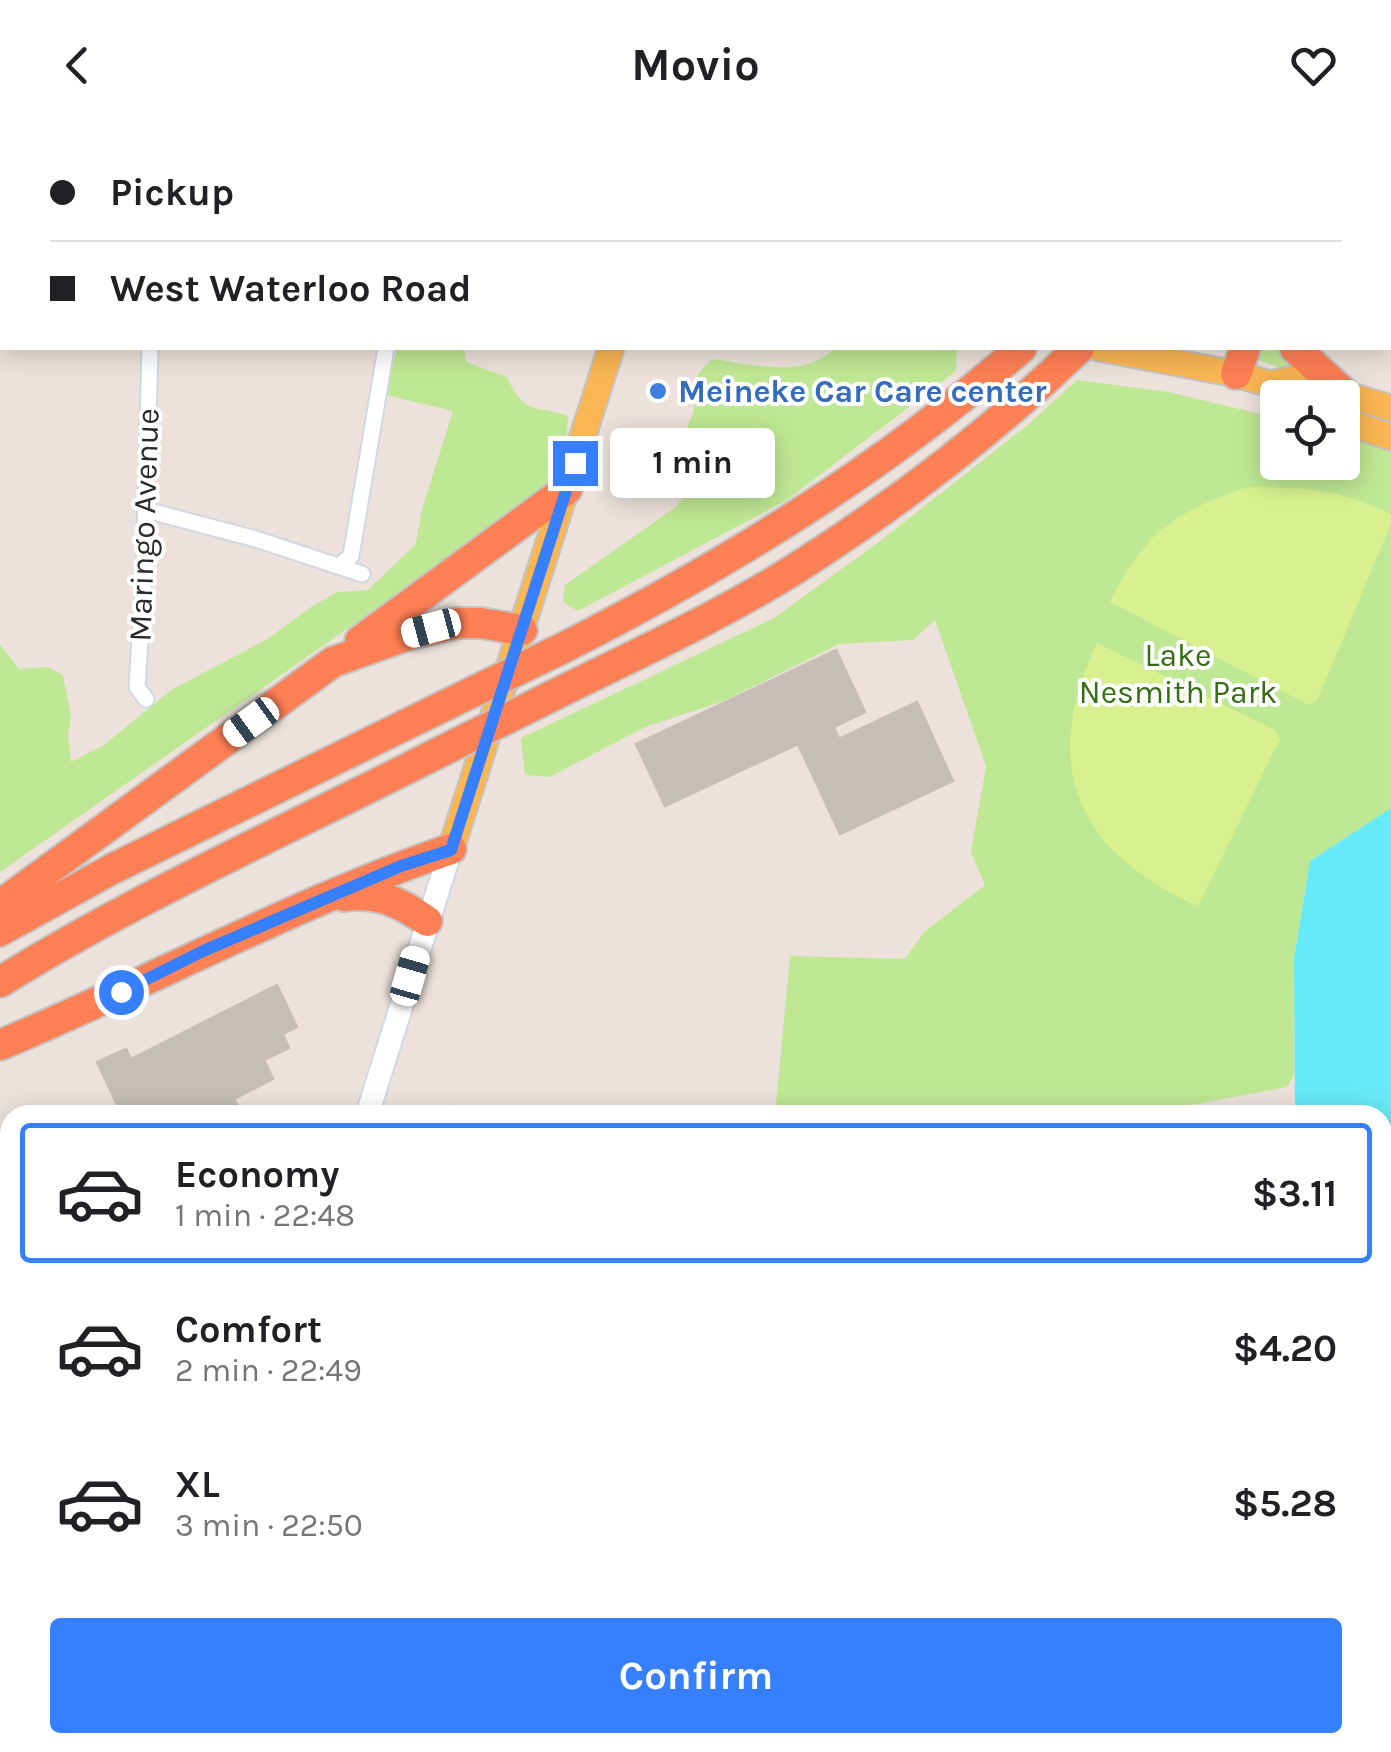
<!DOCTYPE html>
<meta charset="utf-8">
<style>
:root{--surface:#fff;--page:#f6f6f6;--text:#202124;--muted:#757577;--line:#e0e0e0;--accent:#367fff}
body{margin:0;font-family:Karla,sans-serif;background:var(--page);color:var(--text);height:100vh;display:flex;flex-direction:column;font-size:38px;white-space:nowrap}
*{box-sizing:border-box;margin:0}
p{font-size:32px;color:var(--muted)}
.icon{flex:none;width:55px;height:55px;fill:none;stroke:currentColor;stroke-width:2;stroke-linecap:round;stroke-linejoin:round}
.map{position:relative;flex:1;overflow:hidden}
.drawer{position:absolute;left:0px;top:975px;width:1392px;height:648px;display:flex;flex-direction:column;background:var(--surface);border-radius:30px 30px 0 0;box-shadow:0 5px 25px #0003}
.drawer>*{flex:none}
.guide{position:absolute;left:0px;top:0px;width:1392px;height:220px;box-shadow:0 5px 25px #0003;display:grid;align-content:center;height:220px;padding:0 50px;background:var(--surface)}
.controls{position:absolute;left:1260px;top:250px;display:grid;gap:20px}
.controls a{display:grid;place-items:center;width:100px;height:100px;border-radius:10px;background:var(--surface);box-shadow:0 5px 25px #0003;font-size:50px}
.end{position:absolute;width:45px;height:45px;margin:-22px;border:12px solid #367fff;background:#fff;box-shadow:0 0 0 5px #fff}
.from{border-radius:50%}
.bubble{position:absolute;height:70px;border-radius:10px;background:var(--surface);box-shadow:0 5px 25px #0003;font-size:32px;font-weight:700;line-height:70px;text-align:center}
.car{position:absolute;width:30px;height:60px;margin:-30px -15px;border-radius:12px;box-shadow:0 0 8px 2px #0007;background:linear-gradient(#fff 24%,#345 0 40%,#fff 0 76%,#345 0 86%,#fff 0)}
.guide b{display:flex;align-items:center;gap:35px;height:95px;font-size:38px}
.guide b+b{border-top:2px solid var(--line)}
.guide i{width:25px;height:25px;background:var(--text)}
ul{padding:18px 0 0;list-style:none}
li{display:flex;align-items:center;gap:30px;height:140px;margin:0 20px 15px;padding:0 30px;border:5px solid transparent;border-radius:10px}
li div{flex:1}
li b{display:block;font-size:38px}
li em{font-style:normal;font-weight:700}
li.on{border-color:var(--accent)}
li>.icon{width:90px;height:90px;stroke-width:1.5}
.primary-button{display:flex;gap:20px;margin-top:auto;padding:20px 50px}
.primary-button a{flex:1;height:115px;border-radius:10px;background:var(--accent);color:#fff;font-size:40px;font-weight:700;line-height:115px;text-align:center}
header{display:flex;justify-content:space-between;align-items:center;height:130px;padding:0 50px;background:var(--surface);font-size:45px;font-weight:700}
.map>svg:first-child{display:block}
</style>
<header><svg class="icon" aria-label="back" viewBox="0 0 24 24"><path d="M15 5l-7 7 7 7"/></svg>Movio<svg class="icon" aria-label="heart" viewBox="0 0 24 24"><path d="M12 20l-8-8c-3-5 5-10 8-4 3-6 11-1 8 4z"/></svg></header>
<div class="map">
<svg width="1391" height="1622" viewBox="0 0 1391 1622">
<rect width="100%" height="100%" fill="#ede2db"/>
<path fill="#bfe894" d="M397 218H464L466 232 507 247C525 286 534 274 568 286L566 315 551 356 0 742V515L19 539 47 537 63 545 71 587 68 605 71 632 104 615 171 560 269 508 311 477 337 462 368 460 416 414 422 379 453 281 386 265Z
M834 218H957L956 241 787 370 578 481 563 472 565 455 677 376 692 353V340L670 331C677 316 686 301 692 286 701 258 682 255 713 229 750 234 806 250 834 218Z
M1255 218H1288L1303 245 1251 228Z
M1077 250 1168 262 1277 288 1278 332H1342L1343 305 1391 322V678L1310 731 1294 828V946L1287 957 1138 985H775L790 826 905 829 924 802 985 755 971 722 986 636 935 490 913 510 839 514 724 571 645 597 550 647 525 645 521 608 774 488 880 411 1030 293Z
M10 1533V1612L89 1613 94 1622H0V1537Z
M749 1612H1214V1613L1209 1622H735Z"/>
<path fill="#d8f08f" d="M1248 357C1302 357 1341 359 1391 384V394L1317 571 1309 575 1110 472C1145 401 1175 382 1248 357Z
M1097 513 1275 600 1280 609 1198 776C1076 722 1039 636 1097 513Z"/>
<path fill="#67eaf7" d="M1391 678V1622H1277L1255 1613 1382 1612V985H1295L1294 828 1310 731Z"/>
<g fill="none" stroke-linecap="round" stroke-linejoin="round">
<path stroke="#67eaf7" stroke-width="5" d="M1195 1622 1198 1612"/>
</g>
<path fill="#c5beb7" stroke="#c9beb5" stroke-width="2.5" d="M836 520 865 582 834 597 839 609 917 572 953 651 840 704 798 614 665 676 636 614Z
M277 855 297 897 283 904 289 918 264 930 273 949 234 969 242 985H122L97 932 126 919 131 929Z
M455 976 477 983V985H453Z
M5 1119H10V1315H0Z"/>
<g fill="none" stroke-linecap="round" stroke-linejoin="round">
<defs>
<path id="minor" d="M175 2V0
M296 2V0
M450 2 451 0
M1002 2V0
M1390 17 1391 15
M1390 52H1391
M146 380 256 409 362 444
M340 435 351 426 386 218
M146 569 137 557 144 446 150 218"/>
<path id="secondary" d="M241 0 249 2
M676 2V0
M367 985 451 719
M216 1622V1612"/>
<path id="primary" d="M1099 218 1236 244 1270 254 1293 249 1391 278
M1342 291 1391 307
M451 719 611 218"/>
<path id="motorway" d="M1098 2 1101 0
M1215 2 1217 0
M1261 2 1263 0
M1360 2 1361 0
M1295 218 1344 263
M1236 244 1245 218
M360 511 567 359
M569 515C731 432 884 338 1021 218
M550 567C632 526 717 488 795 439 897 374 992 302 1079 218
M344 766C377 761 401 773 427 791
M0 775 333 532 411 504 459 493H481L522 500
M0 801 112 739 446 575
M0 852C137 767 285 701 428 628
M0 915C151 852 296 772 451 719"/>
</defs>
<use href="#minor" stroke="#d0d8e4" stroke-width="19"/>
<use href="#secondary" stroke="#d0d8e4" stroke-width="26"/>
<use href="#primary" stroke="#c3c3c3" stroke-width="29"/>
<use href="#motorway" stroke="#c3c3c3" stroke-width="34"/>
<use href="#minor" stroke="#fff" stroke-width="15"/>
<use href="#secondary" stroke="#fff" stroke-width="22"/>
<use href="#primary" stroke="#fab653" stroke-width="25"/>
<use href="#motorway" stroke="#ff8054" stroke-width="30"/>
<path stroke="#9da5b6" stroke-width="5" d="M0 1354 10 1373
M138 1612 143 1622"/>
<defs>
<path id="motorway-bridge" d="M446 575 569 515
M428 628 550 567"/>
</defs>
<use href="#motorway-bridge" stroke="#c3c3c3" stroke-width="34" stroke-linecap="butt"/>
<use href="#motorway-bridge" stroke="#ff8054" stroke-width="30"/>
</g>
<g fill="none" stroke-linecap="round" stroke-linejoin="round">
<path stroke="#367fff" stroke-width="12" d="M121 862 203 821 401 736 451 720 575 333"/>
</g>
<circle fill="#3f7fe0" stroke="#fff" stroke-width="4" cx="658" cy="261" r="10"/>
<g text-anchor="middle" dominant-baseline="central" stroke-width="8" stroke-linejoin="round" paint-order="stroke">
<g font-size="32" font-weight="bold" fill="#366cbe" stroke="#fff" text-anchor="start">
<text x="678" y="261">Meineke Car Care center</text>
</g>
<g font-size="32" fill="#2a2a2a" stroke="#fff">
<text transform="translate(144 395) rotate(-88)">Maringo Avenue</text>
</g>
<g font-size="32" fill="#376d15" stroke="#fff">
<text x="1178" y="525">Lake<tspan x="1178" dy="37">Nesmith Park</tspan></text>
</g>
</g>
</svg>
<div class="controls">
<a><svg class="icon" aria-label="locate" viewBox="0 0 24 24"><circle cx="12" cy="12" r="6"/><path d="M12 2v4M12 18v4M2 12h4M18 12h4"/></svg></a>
</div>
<i class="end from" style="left:121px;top:862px"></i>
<i class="end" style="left:575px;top:333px"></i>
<div class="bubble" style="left:610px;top:298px;width:165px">1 min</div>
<i class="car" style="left:431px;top:498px;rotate:255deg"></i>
<i class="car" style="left:251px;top:592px;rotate:234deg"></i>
<i class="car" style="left:410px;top:846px;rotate:16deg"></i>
<div class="guide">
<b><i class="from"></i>Pickup</b>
<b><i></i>West Waterloo Road</b>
</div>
<section class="drawer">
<ul>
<li class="on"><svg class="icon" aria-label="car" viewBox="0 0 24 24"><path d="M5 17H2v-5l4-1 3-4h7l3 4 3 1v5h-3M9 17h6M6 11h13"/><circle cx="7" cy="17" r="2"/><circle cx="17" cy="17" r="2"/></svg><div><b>Economy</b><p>1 min · 22:48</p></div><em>$3.11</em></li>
<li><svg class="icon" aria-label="car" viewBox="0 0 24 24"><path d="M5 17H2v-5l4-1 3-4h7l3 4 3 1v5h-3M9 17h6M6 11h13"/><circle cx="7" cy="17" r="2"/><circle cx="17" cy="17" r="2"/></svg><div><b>Comfort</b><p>2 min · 22:49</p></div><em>$4.20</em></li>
<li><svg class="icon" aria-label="car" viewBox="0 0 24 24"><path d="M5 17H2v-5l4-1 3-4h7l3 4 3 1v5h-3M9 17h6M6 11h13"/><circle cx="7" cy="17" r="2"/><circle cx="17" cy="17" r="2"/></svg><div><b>XL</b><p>3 min · 22:50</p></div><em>$5.28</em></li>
</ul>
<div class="primary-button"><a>Confirm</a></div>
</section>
</div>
